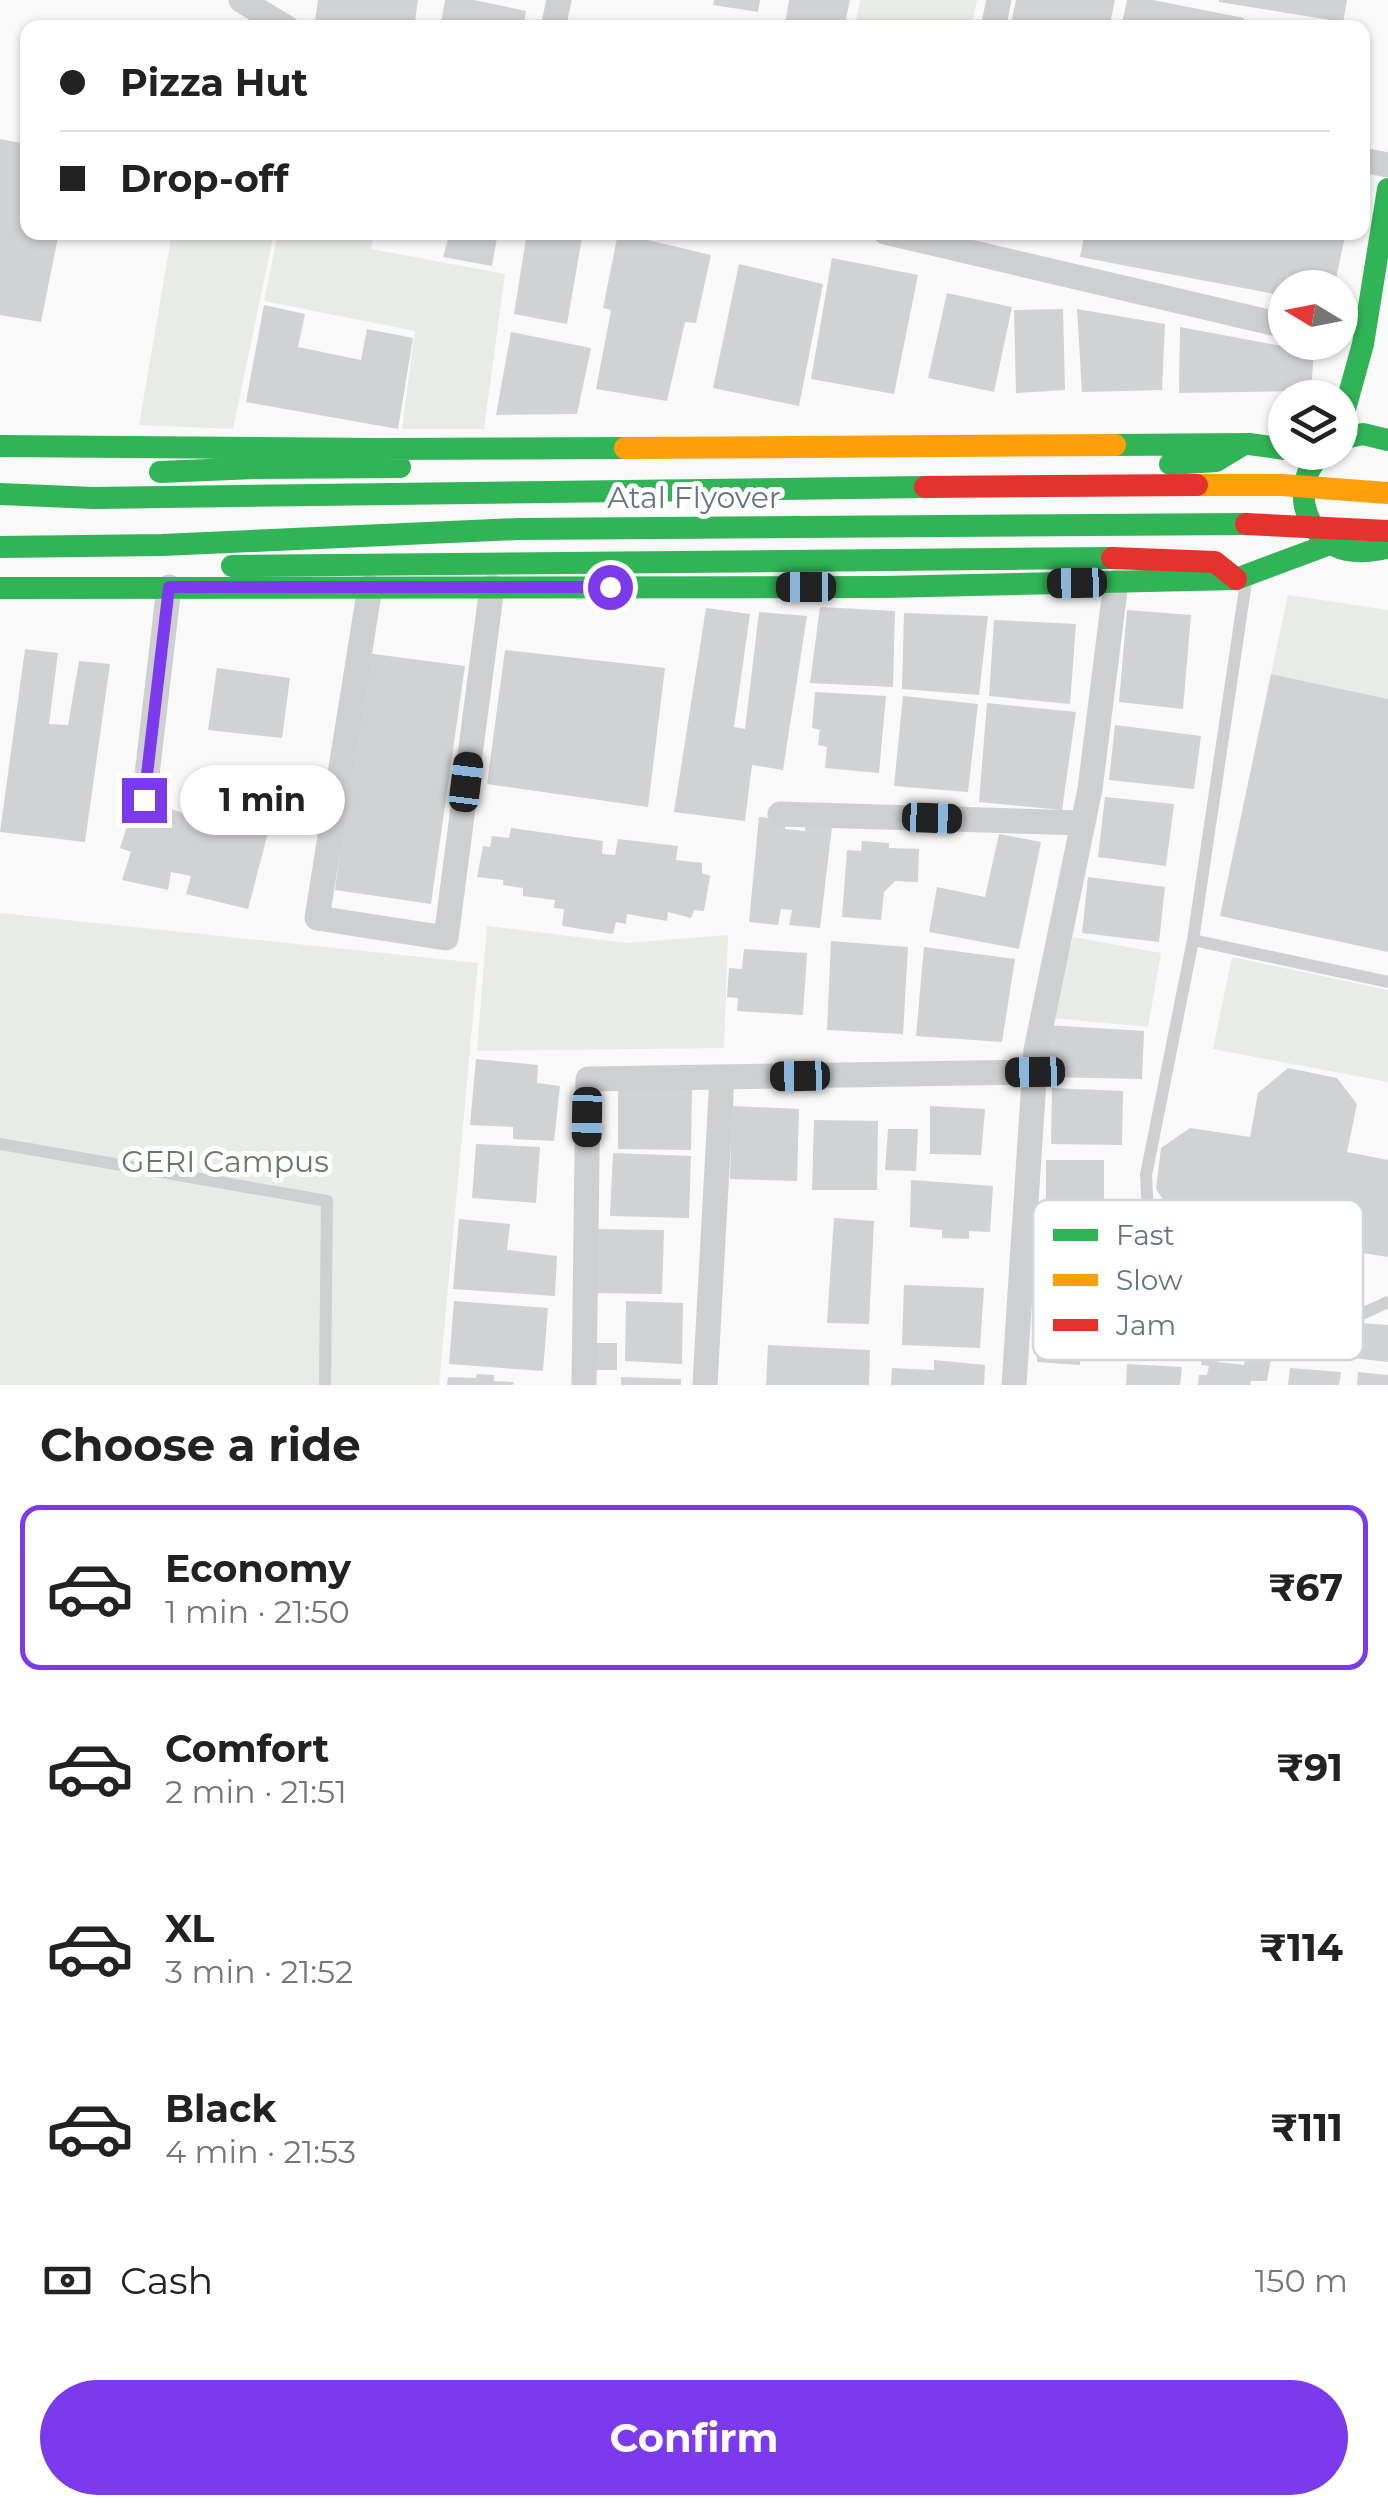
<!DOCTYPE html>
<meta charset="utf-8">
<style>
:root{--surface:#fff;--page:#f6f6f6;--text:#222;--muted:#767676;--line:#e0e0e0;--accent:#7c3aed}
body{margin:0;font-family:Montserrat,sans-serif;background:var(--page);color:var(--text);height:100vh;display:flex;flex-direction:column;font-size:38px;white-space:nowrap}
*{box-sizing:border-box;margin:0}
p{font-size:32px;color:var(--muted)}
.icon{flex:none;width:55px;height:55px;fill:none;stroke:currentColor;stroke-width:2;stroke-linecap:round;stroke-linejoin:round}
.map{position:relative;height:1385px;overflow:hidden}
.drawer{display:flex;flex-direction:column;background:var(--surface);flex:1}
.drawer>*{flex:none}
.banner{position:absolute;left:20px;top:20px;width:1350px;height:220px;border-radius:20px;box-shadow:0 2px 8px #0004;display:grid;align-content:center;height:220px;padding:0 40px;background:var(--surface)}
.needle{width:65px;rotate:280deg}
.fabs{position:absolute;left:1268px;top:270px;display:grid;gap:20px}
.fabs a{display:grid;place-items:center;width:90px;height:90px;border-radius:50%;background:var(--surface);box-shadow:0 2px 8px #0004;font-size:50px}
.end{position:absolute;width:45px;height:45px;margin:-22px;border:12px solid #7c3aed;background:#fff;box-shadow:0 0 0 5px #fff}
.from{border-radius:50%}
.bubble{position:absolute;height:70px;border-radius:35px;background:var(--surface);box-shadow:0 2px 8px #0004;font-size:32px;font-weight:700;line-height:70px;text-align:center}
.car{position:absolute;width:30px;height:60px;margin:-30px -15px;border-radius:12px;box-shadow:0 0 8px 2px #0007;background:linear-gradient(#222 24%,#8ab4d8 0 40%,#222 0 76%,#8ab4d8 0 86%,#222 0)}
.banner b{display:flex;align-items:center;gap:35px;height:95px;font-size:38px}
.banner b+b{border-top:2px solid var(--line)}
.banner i{width:25px;height:25px;background:var(--text)}
ul{padding:0;list-style:none}
li{display:flex;align-items:center;gap:30px;height:165px;margin:0 20px 15px;padding:0 20px;border:5px solid transparent;border-radius:20px}
li div{flex:1}
li b{display:block;font-size:38px}
li em{font-style:normal;font-weight:700}
li.selected{border-color:var(--accent)}
li>.icon{width:90px;height:90px;stroke-width:1.5}
h2{padding:0 40px;font-size:45px;line-height:120px}
.pay{display:flex;align-items:center;gap:25px;height:110px;padding:0 40px;font-size:38px}
.pay p{margin-inline-start:auto}
.primary-button{display:flex;gap:20px;margin-top:auto;padding:20px 40px}
.primary-button a{flex:1;height:115px;border-radius:60px;background:var(--accent);color:#fff;font-size:40px;font-weight:700;line-height:115px;text-align:center}
.map>svg:first-child{display:block}
</style>
<div class="map">
<svg width="1388" height="1385" viewBox="0 0 1388 1385">
<rect width="100%" height="100%" fill="#f9f9f9"/>
<path fill="#e8ebe6" d="M860 0H977L971 27H855Z
M172 233H274L233 429 139 425Z
M278 233H374L371 249 505 274 484 429H402L415 331 264 301Z
M1288 595 1388 610V699L1271 674Z
M0 913 478 963 439 1385H0Z
M487 926 626 943 728 935 724 1048 477 1051Z
M1073 937 1161 953 1148 1027 1052 1018Z
M1232 957 1388 990V1082L1213 1049Z"/>
<path fill="#d0d2d3" d="M318 0H418L414 28H356L315 21Z
M445 0H474L526 11 523 28H440Z
M714 0H760L758 12 713 5Z
M789 0H850L844 28 785 25Z
M1016 0H1115L1109 28H1010Z
M1127 0H1153L1244 18 1242 28H1121Z
M1219 0H1347L1343 22 1219 2Z
M23 129H28V232H59L41 322 0 315V139L21 143Z
M450 232H498L492 266 443 257Z
M527 232H583L567 324 514 314Z
M1085 232H1346L1334 288H1285V296L1080 257Z
M618 233 711 255 696 323 685 322 667 401 596 389 611 310 603 308Z
M832 258 918 275 894 394 811 379Z
M739 264 823 284 799 406 713 388Z
M947 293 1012 307 994 392 928 378Z
M264 305 305 314 298 347 361 360 367 329 413 338 398 429 246 402Z
M1063 309 1065 390 1016 393 1014 310Z
M1077 309 1165 324 1162 390 1082 392Z
M1180 327 1314 352 1311 391 1179 393Z
M511 332 591 348 577 414 496 415Z
M820 607 895 611 893 687 810 683Z
M706 608 750 614 734 727 745 729 759 612 807 616 783 770 752 765 745 821 674 812Z
M1127 610 1191 615 1183 709 1119 702Z
M904 613 988 616 979 695 902 689Z
M994 620 1076 624 1070 704 989 696Z
M25 649 58 653 49 724 68 725 79 661 110 664 85 842 0 832Z
M505 650 665 668 648 807 487 784Z
M366 653 465 666 431 904 335 890Z
M217 668 290 678 282 738 208 730Z
M1271 674 1388 699V952L1220 916Z
M815 692 886 696 879 773 825 768 827 747 818 745 820 730 812 728Z
M903 696 978 704 968 792 894 786Z
M987 703 1076 712 1062 810 979 802Z
M1115 725 1201 736 1194 789 1109 780Z
M1105 797 1174 804 1166 866 1098 857Z
M136 798 193 816 199 798 272 817 248 909 186 894 191 876 171 872 168 890 122 880 131 852 120 848Z
M759 817 786 820 785 829 805 831 806 824 832 827 820 928 789 925 792 910 781 909 778 925 749 922Z
M511 828 603 841 602 854 615 855 618 839 678 846 676 860 702 863V873L710 876 704 911 694 910 691 918 668 912 667 921 627 914 626 924 616 922 613 934 562 926 564 909 554 908 555 900 523 896V888L503 885V880L477 877 483 846 490 847 492 836 509 838Z
M999 834 1041 842 1019 949 929 932 937 887 985 897Z
M862 841 889 843V848L919 849 918 882 895 881 884 892 881 920 842 917 847 850 861 851Z
M1088 877 1165 887 1159 942 1082 933Z
M831 941 908 947 903 1034 827 1030Z
M924 947 1015 959 1002 1042 916 1036Z
M744 949 807 953 803 1015 737 1011 738 998 727 997 729 968 742 969Z
M1047 1025 1144 1031 1142 1079 1044 1077Z
M476 1059 538 1065 537 1083 560 1086 554 1141 513 1139V1127L470 1125Z
M1288 1068 1337 1078 1357 1104 1347 1152 1388 1160V1257L1343 1250 1325 1263 1319 1305 1293 1326 1245 1318 1225 1290 1233 1245 1223 1230 1179 1223 1156 1189 1161 1148 1190 1128 1250 1137 1258 1093Z
M1052 1088 1123 1091 1122 1145 1051 1144Z
M618 1089H692L691 1150 618 1149Z
M732 1106 799 1109 797 1181 730 1179Z
M930 1106 985 1109 981 1155 930 1154Z
M814 1120 878 1121 877 1190H812Z
M888 1129H918L916 1171 885 1170Z
M476 1144 540 1147 536 1203 472 1198Z
M613 1153 691 1156 689 1218 610 1216Z
M1046 1160H1104V1205H1046Z
M911 1180 993 1186 990 1232 969 1231V1239L942 1238V1230L910 1227Z
M834 1218 874 1221 869 1324 827 1323Z
M459 1219 510 1224 507 1250 557 1256 555 1296 453 1289Z
M594 1229 664 1230 662 1294 594 1293Z
M904 1285 984 1288 980 1348 902 1345Z
M454 1301 548 1308 543 1371 449 1364Z
M626 1301 683 1303 682 1364 625 1361Z
M1036 1318 1082 1320 1080 1365 1037 1362Z
M1360 1323 1388 1325V1362L1353 1358Z
M590 1343H617V1370H590Z
M768 1345 870 1350 869 1385H766Z
M1203 1350 1218 1353 1217 1362 1244 1365 1246 1355 1271 1358 1267 1381H1251L1250 1385H1198L1199 1375H1207L1209 1366 1201 1365Z
M934 1360 985 1365 984 1385H891L892 1368 934 1370Z
M1127 1364 1182 1367 1180 1385H1126Z
M1290 1368 1341 1372 1339 1385H1288Z
M1358 1372 1388 1375V1385H1357Z
M477 1374 494 1375V1381L514 1382 513 1385H447L448 1377 476 1378Z
M621 1377 681 1379V1385H621Z"/>
<g fill="none" stroke-linecap="round" stroke-linejoin="round">
<path stroke="#cecfd0" stroke-width="12" d="M1246 582 1193 940 1146 1175 1148 1212 1169 1236 1219 1313 1242 1333 1270 1344 1299 1343 1388 1302
M1193 940 1388 982
M0 1144 327 1201 325 1385"/>
<path stroke="#cecfd0" stroke-width="25" d="M241 0 287 28
M553 28 559 0
M993 28 999 0
M1362 160 1388 165
M885 232 1285 326
M370 587 317 918 446 938 492 587
M144 800 169 587
M780 814 1083 823
M584 1385 588 1079 1035 1072
M705 1385 722 1077
M1014 1385 1036 1050 1090 789 1116 582"/>
<path stroke="#30b455" stroke-width="22" d="M1340 427 1363 344 1388 189
M1340 439 1363 434 1388 440
M1115 445 1249 444 1285 449
M0 446 376 449 625 448
M1321 452C1317 459 1311 466 1308 473 1295 505 1313 542 1347 550 1362 553 1374 550 1388 548
M1170 464 1216 461 1244 444
M160 472 255 468 400 467
M0 494 93 498 925 487
M0 547 162 545 518 529 1246 524
M232 566 1112 558
M0 588 884 587 1236 579 1330 544"/>
<path stroke="#ff9f0a" stroke-width="22" d="M625 448 1115 445
M1197 485H1282L1388 493"/>
<path stroke="#e5322d" stroke-width="22" d="M925 487 1197 485
M1246 524 1388 531
M1112 558 1215 562 1236 579"/>
</g>
<g fill="none" stroke-linecap="round" stroke-linejoin="round">
<path stroke="#7c3aed" stroke-width="12" d="M144 800 169 587H610"/>
</g>
<g text-anchor="middle" dominant-baseline="central" stroke-width="10" stroke-linejoin="round" paint-order="stroke">
<g font-size="30" fill="#657683" stroke="#fff">
<text x="694" y="497">Atal Flyover</text>
</g>
<g font-size="30" fill="#687a64" stroke="#fff">
<text x="225" y="1161">GERI Campus</text>
</g>
</g>
<rect x="1033" y="1200" width="330" height="160" rx="15" fill="#fff" stroke="#d1d6da" stroke-width="2.5"/>
<rect x="1053" y="1229" width="45" height="12" fill="#30b455"/>
<rect x="1053" y="1274" width="45" height="12" fill="#ff9f0a"/>
<rect x="1053" y="1319" width="45" height="12" fill="#e5322d"/>
<g font-size="28" fill="#657683">
<text x="1116" y="1245">Fast</text>
<text x="1116" y="1290">Slow</text>
<text x="1116" y="1335">Jam</text>
</g>
</svg>
<div class="fabs">
<a><svg class="needle" viewBox="-14 -14 28 28"><path d="M0-13l5 13h-10z" fill="#e53935"/><path d="M0 13l5-13h-10z" fill="#767676"/></svg></a>
<a><svg class="icon" aria-label="layers" viewBox="0 0 24 24"><path d="M12 4l9 5-9 5-9-5zM3 14l9 5 9-5"/></svg></a>
</div>
<i class="end from" style="left:610px;top:587px"></i>
<i class="end" style="left:144px;top:800px"></i>
<div class="bubble" style="left:180px;top:765px;width:165px">1 min</div>
<i class="car" style="left:1077px;top:583px;rotate:269deg"></i>
<i class="car" style="left:806px;top:587px;rotate:270deg"></i>
<i class="car" style="left:466px;top:782px;rotate:7deg"></i>
<i class="car" style="left:932px;top:818px;rotate:92deg"></i>
<i class="car" style="left:1035px;top:1072px;rotate:269deg"></i>
<i class="car" style="left:800px;top:1076px;rotate:269deg"></i>
<i class="car" style="left:587px;top:1117px;rotate:181deg"></i>
<div class="banner">
<b><i class="from"></i>Pizza Hut</b>
<b><i></i>Drop-off</b>
</div>
</div>
<section class="drawer">
<h2>Choose a ride</h2>
<ul>
<li class="selected"><svg class="icon" aria-label="car" viewBox="0 0 24 24"><path d="M5 17H2v-5l4-1 3-4h7l3 4 3 1v5h-3M9 17h6M6 11h13"/><circle cx="7" cy="17" r="2"/><circle cx="17" cy="17" r="2"/></svg><div><b>Economy</b><p>1 min · 21:50</p></div><em>₹67</em></li>
<li><svg class="icon" aria-label="car" viewBox="0 0 24 24"><path d="M5 17H2v-5l4-1 3-4h7l3 4 3 1v5h-3M9 17h6M6 11h13"/><circle cx="7" cy="17" r="2"/><circle cx="17" cy="17" r="2"/></svg><div><b>Comfort</b><p>2 min · 21:51</p></div><em>₹91</em></li>
<li><svg class="icon" aria-label="car" viewBox="0 0 24 24"><path d="M5 17H2v-5l4-1 3-4h7l3 4 3 1v5h-3M9 17h6M6 11h13"/><circle cx="7" cy="17" r="2"/><circle cx="17" cy="17" r="2"/></svg><div><b>XL</b><p>3 min · 21:52</p></div><em>₹114</em></li>
<li><svg class="icon" aria-label="car" viewBox="0 0 24 24"><path d="M5 17H2v-5l4-1 3-4h7l3 4 3 1v5h-3M9 17h6M6 11h13"/><circle cx="7" cy="17" r="2"/><circle cx="17" cy="17" r="2"/></svg><div><b>Black</b><p>4 min · 21:53</p></div><em>₹111</em></li>
</ul>
<div class="pay"><svg class="icon" aria-label="cash" viewBox="0 0 24 24"><path d="M3 7h18v10H3z"/><circle cx="12" cy="12" r="2"/></svg>Cash<p>150 m</p></div>
<div class="primary-button"><a>Confirm</a></div>
</section>
